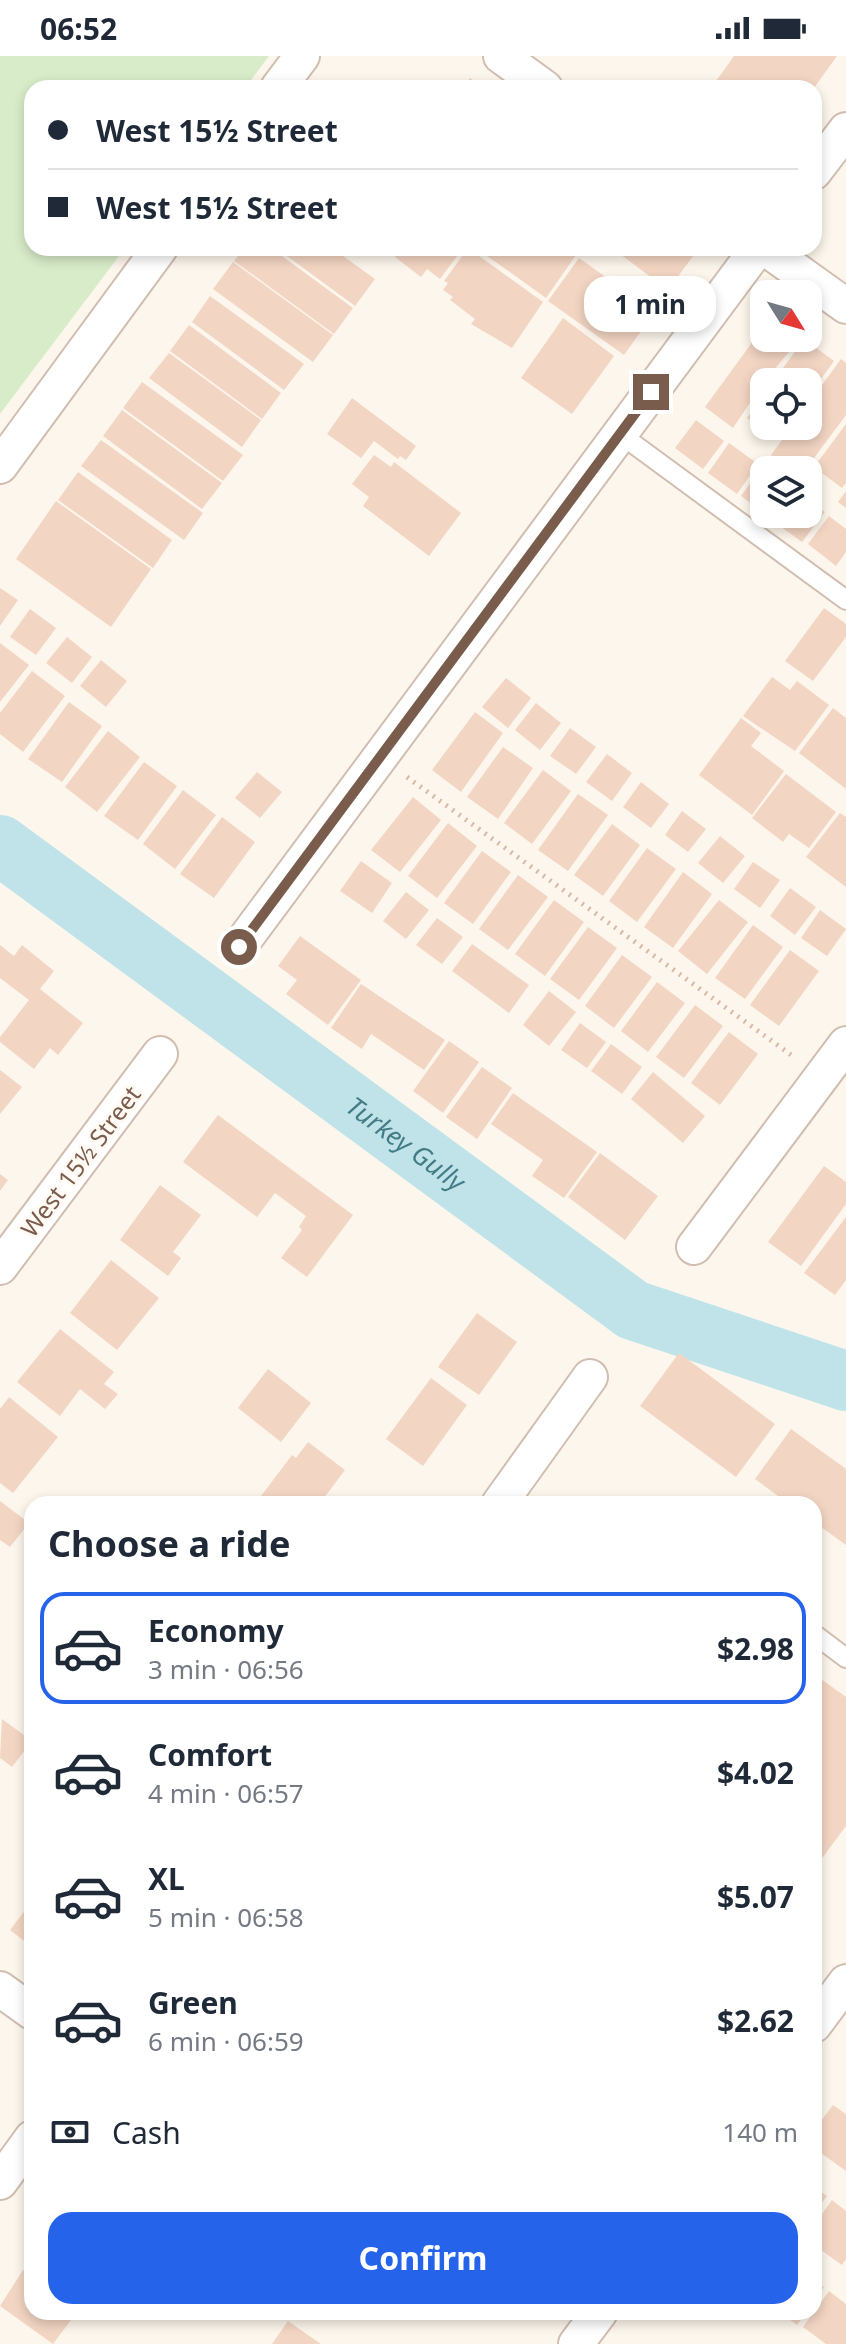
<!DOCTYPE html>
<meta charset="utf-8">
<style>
:root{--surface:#fff;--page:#f6f6f7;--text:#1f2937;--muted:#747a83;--line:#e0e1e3;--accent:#2563eb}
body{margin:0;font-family:"Noto Sans",sans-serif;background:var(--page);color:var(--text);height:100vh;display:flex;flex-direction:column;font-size:30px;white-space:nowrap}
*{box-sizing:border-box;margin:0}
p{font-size:26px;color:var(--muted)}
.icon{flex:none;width:44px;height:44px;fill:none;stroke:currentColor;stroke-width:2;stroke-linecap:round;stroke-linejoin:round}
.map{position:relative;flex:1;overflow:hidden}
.side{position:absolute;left:24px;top:1440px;width:798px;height:824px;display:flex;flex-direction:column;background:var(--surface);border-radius:24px;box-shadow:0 4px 12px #0003}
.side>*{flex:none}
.top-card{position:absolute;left:24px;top:24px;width:798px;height:176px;border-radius:24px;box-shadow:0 4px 12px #0003;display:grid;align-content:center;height:176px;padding:0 24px;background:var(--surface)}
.needle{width:52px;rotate:127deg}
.tools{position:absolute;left:750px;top:224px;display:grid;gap:16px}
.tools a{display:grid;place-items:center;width:72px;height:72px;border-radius:16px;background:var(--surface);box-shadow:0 4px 12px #0003;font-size:40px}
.end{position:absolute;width:36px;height:36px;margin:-18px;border:10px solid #7a5c4d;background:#fff;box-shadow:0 0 0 4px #fff}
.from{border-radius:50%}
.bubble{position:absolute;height:56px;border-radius:24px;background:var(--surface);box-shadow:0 4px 12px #0003;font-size:26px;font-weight:700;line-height:56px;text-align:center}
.top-card b{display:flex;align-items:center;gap:28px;height:76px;font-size:30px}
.top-card b+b{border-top:2px solid var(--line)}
.top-card i{width:20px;height:20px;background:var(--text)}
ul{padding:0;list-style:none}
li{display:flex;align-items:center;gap:24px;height:112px;margin:0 16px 12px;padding:0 8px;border:4px solid transparent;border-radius:24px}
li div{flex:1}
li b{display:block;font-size:30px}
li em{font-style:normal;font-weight:700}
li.active{border-color:var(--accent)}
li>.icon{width:72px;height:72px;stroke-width:1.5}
h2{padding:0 24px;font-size:36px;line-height:96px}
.pay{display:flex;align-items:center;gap:20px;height:88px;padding:0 24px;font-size:30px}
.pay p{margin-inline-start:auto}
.button{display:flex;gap:16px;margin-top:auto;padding:16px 24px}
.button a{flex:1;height:92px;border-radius:24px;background:var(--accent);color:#fff;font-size:32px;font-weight:700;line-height:92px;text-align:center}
.status{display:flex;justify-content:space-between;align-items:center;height:56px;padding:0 40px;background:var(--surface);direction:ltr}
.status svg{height:22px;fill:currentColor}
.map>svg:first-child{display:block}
</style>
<div class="status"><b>06:52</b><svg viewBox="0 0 49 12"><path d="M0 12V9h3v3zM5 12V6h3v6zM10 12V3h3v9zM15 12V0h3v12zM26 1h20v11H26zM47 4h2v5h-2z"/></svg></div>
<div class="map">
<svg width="846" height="2288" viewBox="0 0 846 2288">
<rect width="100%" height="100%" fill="#fdf6ec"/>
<path fill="#d8ecc9" d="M0 0H269L245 32H32V192H125L0 358Z"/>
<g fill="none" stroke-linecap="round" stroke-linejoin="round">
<path stroke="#bfe3e8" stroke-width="60" id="s1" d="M0 789 633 1254 846 1325"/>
</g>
<path fill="#f3d5c3" d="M734 0H837L814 32H711Z
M470 22 484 32H463Z
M244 192H271L353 252 334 278 234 205Z
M276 192H332L375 223 355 250Z
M383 192H463L440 223 427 213 421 221 395 201 396 196 393 199Z
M468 192 543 246 512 292 471 268 475 263 450 244 453 241 443 234 448 227 444 225Z
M476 192H567L576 199 546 242Z
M612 192H699L668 234Z
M579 202 655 256 624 299 548 245Z
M233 206 333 279 313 306 213 233Z
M210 240 304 308 284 334 192 266Z
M563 262 614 300 572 358 521 322Z
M189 269 281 337 262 363 170 295Z
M764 270V282L798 285 764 326 733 372 705 351Z
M804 283 834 305 808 341V326H773Z
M169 297 261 364 242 391 149 322Z
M841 303 846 307V359L805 414H791L771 399 792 370H808V348Z
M142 326 243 399 223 425 123 352Z
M764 339V370H787L777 384 747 362Z
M352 342 416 390 406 404 400 400 398 403 374 385 361 402 327 378Z
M122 354 222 427 202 453 103 380Z
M696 364 724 385 703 413 675 392Z
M846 368V427L842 432 814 411Z
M101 384 203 457 184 484 81 410Z
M729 387 758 408 737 438 708 417Z
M374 399 391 411 394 406 461 457 429 500 363 450 369 441 352 428Z
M762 411 764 413V457L741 440Z
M78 416 172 484 153 512 58 444Z
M846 435V452L838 446Z
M808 444 825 456 802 486 773 465 778 458H808Z
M56 445 151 513 111 571 16 503Z
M829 460 846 473V496L836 510 808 488Z
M0 532 18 544 0 570Z
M824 552 846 568V581L813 625 785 605Z
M30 553 56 572 36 599 10 581Z
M67 581 92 601 72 627 46 607Z
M0 587 29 609 0 646Z
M101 604 127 625 106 651 80 630Z
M32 615 65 640 23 696 0 678V657Z
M772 621 790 634 797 625 829 649 795 695 743 660Z
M506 622 531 642 508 672 482 651Z
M69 646 102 670 62 726 28 703Z
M536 647 561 667 540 694 515 674Z
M833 652 846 662V733L799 697Z
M475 656 503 677 461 736 432 714Z
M741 662 761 677 751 690 784 715 752 759 699 719Z
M570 672 596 691 576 718 550 700Z
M108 675 140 701 97 756 65 731Z
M503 691 533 712 498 763 467 741Z
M607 698 632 717 612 745 586 726Z
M144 706 177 730 138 784 104 760Z
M543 714 571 735 532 788 504 767Z
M257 716 282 736 260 762 235 742Z
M786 718 836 756 809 792 789 778 783 786 752 762Z
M641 726 669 748 651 772 623 751Z
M183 734 216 759 175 813 143 788Z
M578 738 608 759 568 815 538 794Z
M413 741 441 764 400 816 371 794Z
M682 755 706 773 688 796 665 779Z
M840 757 846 761V831L806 801Z
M222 761 255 786 214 842 180 818Z
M448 767 477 790 437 842 408 820Z
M612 768 640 789 603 840 574 819Z
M720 780 745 800 723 827 698 807Z
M647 792 676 813 637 866 609 845Z
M482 795 511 816 473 868 444 847Z
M361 805 392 827 372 857 340 835Z
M753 806 780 824 760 852 734 833Z
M683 816 712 838 673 892 644 871Z
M518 819 548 841 508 894 479 873Z
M790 832 816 851 795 879 770 860Z
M406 836 429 854 406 883 383 865Z
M554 844 584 866 545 920 515 898Z
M719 844 748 866 707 918 678 895Z
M820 854 846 873 827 900 801 882Z
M437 862 463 881 442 908 416 889Z
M753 869 783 891 745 943 715 922Z
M588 871 617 892 579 944 550 923Z
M300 880 361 924 328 969 286 938 297 924 278 910Z
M472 888 529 929 509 957 452 915Z
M0 889 14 900 22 889 54 915 40 933 83 967 58 999 50 992 34 1013 0 986V981L29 944 0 922Z
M790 894 819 915 779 970 750 949Z
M622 899 652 921 614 972 585 950Z
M657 926 685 947 648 996 621 975Z
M361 928 445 984 424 1014 371 978 362 993 331 972Z
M549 935 576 956 549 990 523 969Z
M695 949 723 970 684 1022 656 1001Z
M580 967 606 986 587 1012 561 994Z
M729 976 758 998 720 1049 691 1027Z
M449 985 479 1006 443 1057 413 1035Z
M611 988 642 1011 622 1038 591 1015Z
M482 1011 512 1032 477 1083 446 1061Z
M0 1014 22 1031 0 1058Z
M653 1016 705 1060 683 1087 631 1043Z
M513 1037 597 1096 564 1142 532 1120 543 1104 491 1068Z
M218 1059 353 1159 307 1221 281 1202 302 1174 299 1171 306 1160 275 1137 257 1161 183 1106Z
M600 1097 658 1140 625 1184 568 1141Z
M824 1110 846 1126V1148L801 1210 768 1186Z
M0 1118 8 1124 0 1135Z
M160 1129 201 1159 173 1196 181 1202 168 1220 120 1184Z
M846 1161V1224L835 1239 804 1217Z
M111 1204 159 1242 117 1294 70 1257Z
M477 1257 517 1286 479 1339 438 1311Z
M60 1273 114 1316 104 1328 118 1338 105 1353 80 1333 60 1360 17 1326Z
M679 1297 775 1368 736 1421 640 1350Z
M268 1313 311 1347 281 1386 238 1352Z
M431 1322 467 1349 423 1410 386 1383Z
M9 1341 58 1381 13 1437 0 1427V1353Z
M791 1373 846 1413V1489L814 1466V1448H789L755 1423Z
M308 1386 345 1414 324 1442 331 1448H255L292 1399 296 1402Z
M0 1445 29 1467 10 1491 0 1484Z
M814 1618 846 1641V1770L814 1813Z
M2 1663 32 1685 12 1711 0 1702Z
M32 1845V1891L10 1874Z
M833 2049 846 2058V2115L814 2092V2074Z
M814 2131 827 2140 814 2157Z
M832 2144 846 2155V2203L842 2209 814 2189V2169Z
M23 2214 32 2220V2256H77L53 2288 0 2250Z
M814 2224 824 2231 814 2246Z
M829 2235 846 2248V2288H826L803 2271Z
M779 2256H807L797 2269Z
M288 2265 321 2288H272Z"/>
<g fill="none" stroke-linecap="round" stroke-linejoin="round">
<defs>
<path id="lane" d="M620 378 846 544
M814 1578 846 1602"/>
<path id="street" d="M501 0 545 32
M278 32 302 0
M814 116 846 74
M765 192 846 250
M0 410 160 192
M239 891 758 192
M694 1191 846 988
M0 1211 160 998
M499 1448 590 1321
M0 1933 32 1956
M814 1969 846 1926
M0 2126 32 2082
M576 2288 600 2256"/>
</defs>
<use href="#lane" stroke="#d1beb0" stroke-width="22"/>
<use href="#street" stroke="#d1beb0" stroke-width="38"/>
<path stroke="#d9b8a5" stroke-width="5" stroke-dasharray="2 6" stroke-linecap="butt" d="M407 721 794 1001"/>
<use href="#lane" stroke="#fff" stroke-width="18"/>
<use href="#street" stroke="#fff" stroke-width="34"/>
</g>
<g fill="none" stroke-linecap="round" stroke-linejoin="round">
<path stroke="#7a5c4d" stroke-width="10" d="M239 891 651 336"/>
</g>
<g text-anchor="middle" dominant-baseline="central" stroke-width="6" stroke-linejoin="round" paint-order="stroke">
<g font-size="24" fill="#7a5c4d" stroke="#fffaf3">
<text transform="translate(80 1105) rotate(-53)">West 15½ Street</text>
</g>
<g font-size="26" font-style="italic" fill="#437c86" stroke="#fffaf3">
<text stroke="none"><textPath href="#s1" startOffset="504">Turkey Gully</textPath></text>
</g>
</g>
</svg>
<div class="tools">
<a><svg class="needle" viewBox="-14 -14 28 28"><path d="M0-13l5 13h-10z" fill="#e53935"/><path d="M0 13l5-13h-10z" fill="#747a83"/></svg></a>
<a><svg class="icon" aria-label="locate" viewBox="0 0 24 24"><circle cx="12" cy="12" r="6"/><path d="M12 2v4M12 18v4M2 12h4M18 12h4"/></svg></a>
<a><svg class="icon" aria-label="layers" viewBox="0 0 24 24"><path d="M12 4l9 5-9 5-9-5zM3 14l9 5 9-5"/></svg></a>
</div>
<i class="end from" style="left:239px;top:891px"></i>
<i class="end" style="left:651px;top:336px"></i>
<div class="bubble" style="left:584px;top:220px;width:132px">1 min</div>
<div class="top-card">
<b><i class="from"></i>West 15½ Street</b>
<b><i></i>West 15½ Street</b>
</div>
<section class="side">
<h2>Choose a ride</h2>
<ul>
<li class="active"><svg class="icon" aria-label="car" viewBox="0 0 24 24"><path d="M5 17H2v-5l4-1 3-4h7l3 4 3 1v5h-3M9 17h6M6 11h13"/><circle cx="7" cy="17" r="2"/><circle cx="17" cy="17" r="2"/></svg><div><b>Economy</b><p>3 min · 06:56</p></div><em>$2.98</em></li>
<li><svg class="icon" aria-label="car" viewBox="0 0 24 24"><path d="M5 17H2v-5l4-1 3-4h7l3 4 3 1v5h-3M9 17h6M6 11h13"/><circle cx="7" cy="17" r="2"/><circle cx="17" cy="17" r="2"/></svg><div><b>Comfort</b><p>4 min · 06:57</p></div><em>$4.02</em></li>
<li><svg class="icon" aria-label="car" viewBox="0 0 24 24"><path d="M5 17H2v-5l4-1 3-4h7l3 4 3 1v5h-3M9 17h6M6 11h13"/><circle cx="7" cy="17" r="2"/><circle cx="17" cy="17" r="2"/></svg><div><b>XL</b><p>5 min · 06:58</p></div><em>$5.07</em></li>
<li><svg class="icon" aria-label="car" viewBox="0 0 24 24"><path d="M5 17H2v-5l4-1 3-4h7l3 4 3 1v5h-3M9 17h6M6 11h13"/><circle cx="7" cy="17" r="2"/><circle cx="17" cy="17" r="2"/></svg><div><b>Green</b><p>6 min · 06:59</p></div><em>$2.62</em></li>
</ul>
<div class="pay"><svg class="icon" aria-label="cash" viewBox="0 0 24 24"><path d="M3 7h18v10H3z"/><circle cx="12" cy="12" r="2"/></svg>Cash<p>140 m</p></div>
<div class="button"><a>Confirm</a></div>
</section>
</div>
